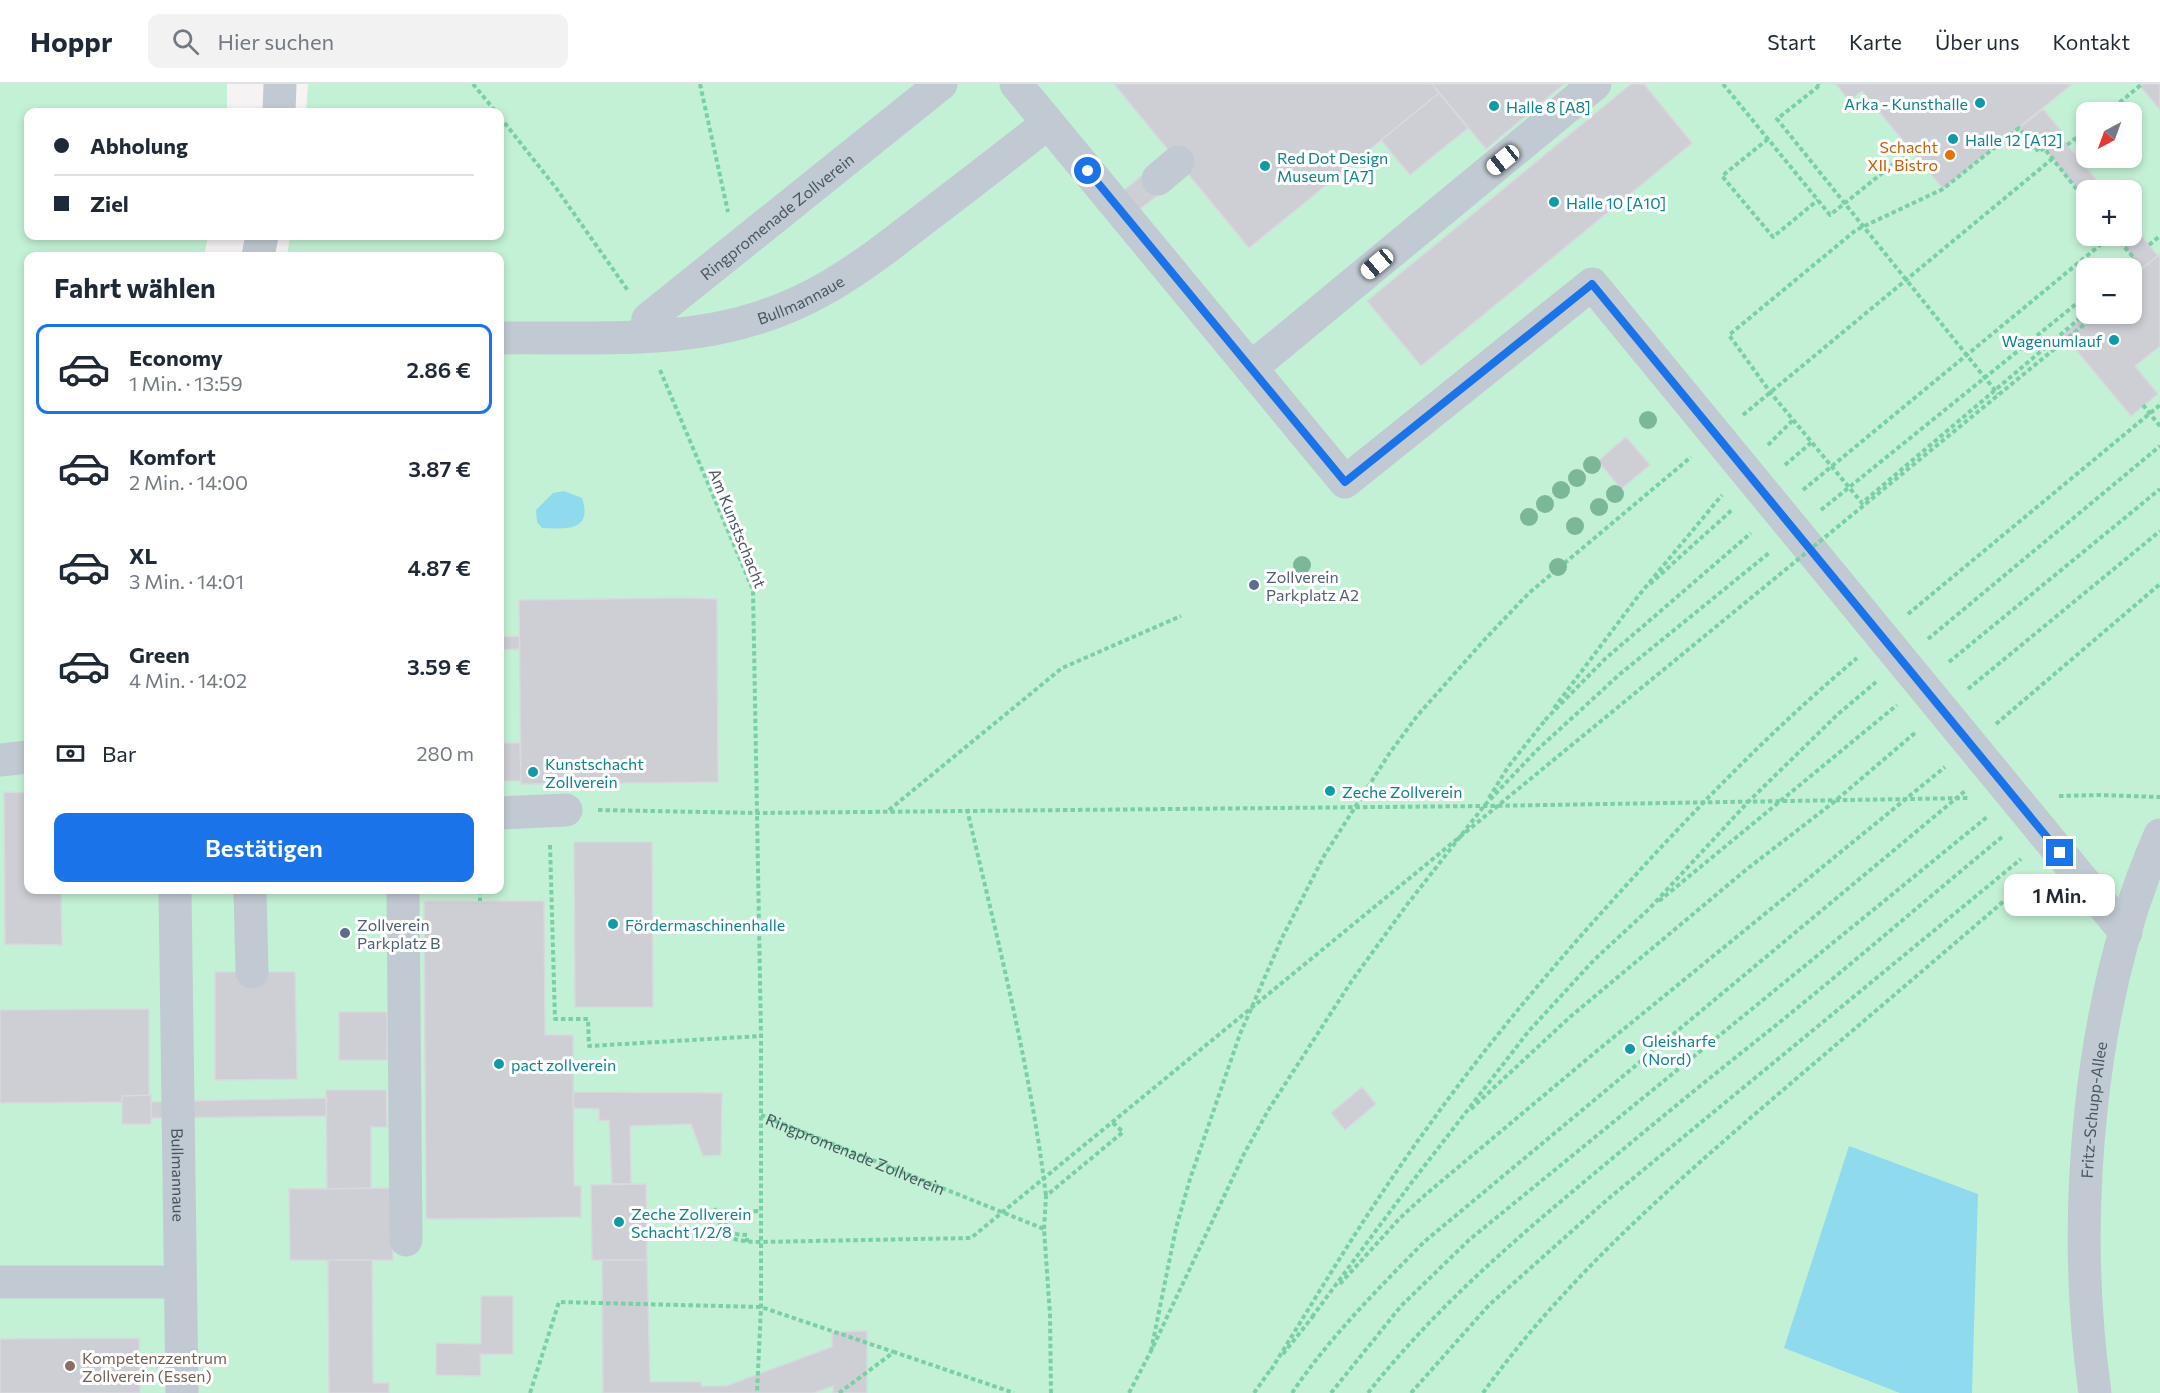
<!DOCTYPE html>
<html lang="de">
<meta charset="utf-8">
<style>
:root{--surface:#fff;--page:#f2f2f3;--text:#1f2937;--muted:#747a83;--line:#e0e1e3;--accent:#1a73e8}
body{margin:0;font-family:Commissioner,sans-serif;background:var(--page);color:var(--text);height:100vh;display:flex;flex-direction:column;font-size:22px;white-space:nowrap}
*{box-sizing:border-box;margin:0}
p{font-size:20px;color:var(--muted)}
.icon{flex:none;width:33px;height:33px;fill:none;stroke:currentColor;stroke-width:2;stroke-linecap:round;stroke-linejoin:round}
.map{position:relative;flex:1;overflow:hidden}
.sheet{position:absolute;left:24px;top:168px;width:480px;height:642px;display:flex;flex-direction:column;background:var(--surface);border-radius:12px;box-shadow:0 3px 9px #0003}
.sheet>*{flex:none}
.hud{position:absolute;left:24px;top:24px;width:480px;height:132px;border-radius:12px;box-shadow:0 3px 9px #0003;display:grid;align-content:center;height:132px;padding:0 30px;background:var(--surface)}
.needle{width:39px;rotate:221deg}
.buttons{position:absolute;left:2076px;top:18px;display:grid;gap:12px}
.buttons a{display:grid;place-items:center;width:66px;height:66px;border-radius:12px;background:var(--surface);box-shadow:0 3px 9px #0003;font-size:30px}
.end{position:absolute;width:27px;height:27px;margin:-14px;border:8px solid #1a73e8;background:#fff;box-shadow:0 0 0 3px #fff}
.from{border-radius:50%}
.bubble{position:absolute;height:42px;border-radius:12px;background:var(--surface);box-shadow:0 3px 9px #0003;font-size:20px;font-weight:600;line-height:42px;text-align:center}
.car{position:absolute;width:18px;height:36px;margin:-18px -9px;border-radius:8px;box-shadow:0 0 4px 2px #0007;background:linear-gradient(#fff 24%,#345 0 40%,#fff 0 76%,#345 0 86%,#fff 0)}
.hud b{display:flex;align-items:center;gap:21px;height:57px;font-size:22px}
.hud b+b{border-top:2px solid var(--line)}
.hud i{width:15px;height:15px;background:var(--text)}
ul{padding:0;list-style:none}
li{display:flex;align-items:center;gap:18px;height:90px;margin:0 12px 9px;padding:0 18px;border:3px solid transparent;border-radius:12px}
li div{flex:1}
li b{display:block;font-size:22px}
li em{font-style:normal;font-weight:600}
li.selected{border-color:var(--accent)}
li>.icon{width:54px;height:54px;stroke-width:1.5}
h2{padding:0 30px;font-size:27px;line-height:72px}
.pay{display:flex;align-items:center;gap:15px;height:66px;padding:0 30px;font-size:22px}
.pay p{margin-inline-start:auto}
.action{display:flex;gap:12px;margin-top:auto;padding:12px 30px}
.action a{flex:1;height:69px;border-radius:12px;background:var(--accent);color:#fff;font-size:24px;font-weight:600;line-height:69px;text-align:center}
header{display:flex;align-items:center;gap:36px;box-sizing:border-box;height:84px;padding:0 30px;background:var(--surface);border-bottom:2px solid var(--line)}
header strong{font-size:28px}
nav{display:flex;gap:33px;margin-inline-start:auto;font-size:21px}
.search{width:420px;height:54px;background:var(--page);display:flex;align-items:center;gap:15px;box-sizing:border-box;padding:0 21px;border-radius:12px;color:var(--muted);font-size:22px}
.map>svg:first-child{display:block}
</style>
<header>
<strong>Hoppr</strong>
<div class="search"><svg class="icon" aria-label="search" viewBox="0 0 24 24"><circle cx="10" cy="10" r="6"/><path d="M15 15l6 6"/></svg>Hier suchen</div>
<nav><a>Start</a><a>Karte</a><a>Über uns</a><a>Kontakt</a></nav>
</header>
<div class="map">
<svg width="2160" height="1309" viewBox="0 0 2160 1309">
<rect width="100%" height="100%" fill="#f5f3f3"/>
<path fill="#c3f1d5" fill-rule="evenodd" d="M0 0H227V28H28V152H208L204 172H28V806H500V172H287L290 152H500V28H306L308 0H2160V1309H0ZM2086 28H2132V74H2086ZM2086 106H2132V152H2086ZM2086 184H2132V230H2086Z"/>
<path fill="#90daee" d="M564 407 582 414C593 447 567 445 542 444L537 438 536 426 553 409Z
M1849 1062 1978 1110 1972 1309H1900L1784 1264Z"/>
<path fill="#cdcfd5" stroke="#d7d9de" stroke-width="1.5" d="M1114 0H1432L1439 9 1249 164Z
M1432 0H1564L1486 65Z
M1631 0H1644L1692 59 1421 282 1367 217Z
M1836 0H2071V1L1943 105 1862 7 1849 17Z
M2139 0H2160V26L2140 2Z
M1439 9 1468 44 1410 91 1381 56Z
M2043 25 2063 49 2060 52 2105 106H2086V117L2044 64 2039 68 2019 44Z
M1150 85 1166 105 1128 134 1123 107Z
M2132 140 2158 172 2142 184 2115 152H2132Z
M2160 170V262L2135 282 2158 310 2131 332 2063 250 2088 230H2132V193Z
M1626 353 1650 381 1621 405 1598 377Z
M683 514 717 515 718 698 521 700 519 516Z
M519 552 520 565 500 566V553Z
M500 659H520L521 697H500Z
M4 708 28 709V806H61L62 861 5 860Z
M574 758H652L653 923H575Z
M424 817H544L545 951H573L574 1102H581V1133L432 1135 426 1134Z
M215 888H295L297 995 215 996Z
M149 925V1011L122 1012V1018L0 1019V926Z
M339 928H387V976H339Z
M1362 1003 1376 1020 1345 1046 1331 1029Z
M326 1006H386L387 1043H371V1104L327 1105Z
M573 1008 722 1009 721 1071 703 1072 691 1040 630 1042 631 1100H612L609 1036 599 1037V1025L573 1024Z
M151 1011V1040H122V1012Z
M327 1014 326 1032 151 1034V1018Z
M646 1100 647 1176H592L591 1101Z
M392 1104 393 1176H290L289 1105Z
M328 1176H372L373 1299H389V1309H329Z
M602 1176H647L650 1298H701V1302H726L832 1263V1248L867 1247V1309H833V1302L813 1309H603Z
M481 1212H513V1270H480L481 1292 436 1291V1259L481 1260Z
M139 1254 140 1309H0V1255Z"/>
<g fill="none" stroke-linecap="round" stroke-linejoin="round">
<g stroke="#7ad0a6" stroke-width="4" stroke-dasharray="4.5 3" stroke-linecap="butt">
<path d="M473 0 496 28"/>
<path d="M700 0 728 128"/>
<path d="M1723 0 1830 131 1911 66"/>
<path d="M1817 0 1819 2"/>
<path d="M2108 28 2142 0"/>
<path d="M500 33 556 104 629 208"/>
<path d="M1768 55 1722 92 1773 153 1818 116"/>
<path d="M2067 61 2086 46"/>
<path d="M2086 117 2044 64 2039 68 2019 44 1943 105 1856 146 1729 251 1770 308 1862 419 2086 229"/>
<path d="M2115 152 2134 174 2136 183 2132 187"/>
<path d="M2149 161 2160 152"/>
<path d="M2121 184 2134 174"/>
<path d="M2132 202 2136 198"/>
<path d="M660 286 753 506 761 952V1223L757 1309"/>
<path d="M1743 331 2052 75"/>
<path d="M1768 361 1793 336"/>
<path d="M1785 381 1812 358"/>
<path d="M1803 406 2111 152"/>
<path d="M1821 426 2086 212"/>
<path d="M1650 500 1733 425"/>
<path d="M1908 530 2160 321"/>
<path d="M1928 555 2160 362"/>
<path d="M1949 578 2160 405"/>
<path d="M1968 605 2160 447"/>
<path d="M1554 624 1639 511 1722 411"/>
<path d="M1545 636 1605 575 1751 449"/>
<path d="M1996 640 2160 500"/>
<path d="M2059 712 2099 711 2160 713"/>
<path d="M1489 714 1508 683 1546 635"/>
<path d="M967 725C997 854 1030 981 1046 1112"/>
<path d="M598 726 758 729 1484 722 1970 714"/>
<path d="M889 726 1062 584 1181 532"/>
<path d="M550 761 555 935H588L589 962 761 952"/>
<path d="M480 806V817"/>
<path d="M1659 817 1897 621"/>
<path d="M1471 1025 1570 933 1747 785 1834 718 1916 648"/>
<path id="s1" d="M761 1031 1044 1145 1050 1231 1051 1309"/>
<path d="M1044 1145 1046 1112 1123 1048 1112 1038"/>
<path d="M720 1149 734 1128 760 1127"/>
<path d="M720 1149 747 1151V1158"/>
<path d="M1340 1200 1400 1134 1425 1111 1598 966 1945 683"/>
<path d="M1312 1233 1412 1098 1528 948 1594 876 1649 825 1748 718 1837 631 1876 598"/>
<path d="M1151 1267 1176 1144 1190 1095 1240 950 1282 854 1324 772 1389 670 1417 632 1486 554 1529 509 1691 373"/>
<path d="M1283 1270 1314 1231"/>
<path d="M1271 1286C1321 1205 1369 1124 1425 1047 1488 958 1558 876 1631 796 1702 718 1776 642 1857 574"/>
<path d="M530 1309 559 1218 761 1223 894 1268"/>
<path d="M839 1309 894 1268 1014 1309"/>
<path d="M1129 1309 1151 1267 1244 1070 1269 1025 1351 898 1406 822 1484 722 1537 666 1620 590 1769 469"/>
<path d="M1254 1309 1271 1285"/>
<path d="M1292 1309C1329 1254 1377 1206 1424 1158L1965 707"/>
<path d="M1331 1309 1401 1222 1469 1156 1987 733"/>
<path d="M1368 1309C1434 1225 1514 1156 1596 1088 1652 1041 1708 995 1765 950 1845 886 1923 818 2002 753"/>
<path d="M1411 1309 1489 1221 1608 1115 2021 775"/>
<path d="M1483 1309C1561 1200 1661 1111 1762 1024 1853 946 1944 869 2034 791"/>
</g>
<g stroke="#c1cad2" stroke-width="33">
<path d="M1016 0 1345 398 1592 200 2126 849"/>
<path d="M279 28 280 0"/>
<path d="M1158 95 1178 78"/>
<path d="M258 172 262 152"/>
<path id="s2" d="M645 252 648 235 941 0"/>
<path id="s3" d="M500 254C570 253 644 258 714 245 806 228 861 184 933 128 971 99 1010 69 1048 39"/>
<path d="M1251 284 1595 0"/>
<path d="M0 676 28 673"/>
<path d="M500 729 566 726"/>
<path id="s4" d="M175 806 182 1309"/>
<path d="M250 806 252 888"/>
<path d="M403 806 406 1156"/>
<path d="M0 1198H179"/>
<path id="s5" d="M2095 1309C2070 1133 2088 914 2160 751"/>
</g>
<path stroke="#7ad0a6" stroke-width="4" stroke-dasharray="4.5 3" stroke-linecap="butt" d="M1819 2 1777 35 1998 310
M2143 321 2160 342
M715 1124C722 1154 729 1157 759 1158L971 1154 2097 230"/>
</g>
<g fill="#7bb799">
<circle cx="1648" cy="336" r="9"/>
<circle cx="1592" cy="381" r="9"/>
<circle cx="1577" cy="394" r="9"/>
<circle cx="1561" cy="406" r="9"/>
<circle cx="1615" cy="410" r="9"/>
<circle cx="1545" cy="420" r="9"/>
<circle cx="1599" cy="423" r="9"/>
<circle cx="1529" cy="433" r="9"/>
<circle cx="1575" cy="442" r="9"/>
<circle cx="1302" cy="481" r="9"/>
<circle cx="1558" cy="483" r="9"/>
</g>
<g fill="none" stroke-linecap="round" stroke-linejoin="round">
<path stroke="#1a73e8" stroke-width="8" d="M1088 87 1345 398 1592 200 2060 769"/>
</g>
<g fill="#0f9aa8" stroke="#fff" stroke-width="2">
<circle cx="1980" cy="19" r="6"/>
<circle cx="1494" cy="22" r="6"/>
<circle cx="1953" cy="55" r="6"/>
<circle cx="1265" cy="82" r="6"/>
<circle cx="1554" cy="118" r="6"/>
<circle cx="2114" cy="256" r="6"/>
<circle cx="533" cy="688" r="6"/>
<circle cx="1330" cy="707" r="6"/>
<circle cx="613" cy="840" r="6"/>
<circle cx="1630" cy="965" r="6"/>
<circle cx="499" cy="980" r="6"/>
<circle cx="619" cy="1138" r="6"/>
</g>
<circle fill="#e8710a" stroke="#fff" stroke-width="2" cx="1950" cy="71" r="6"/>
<g fill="#5c6f8a" stroke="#fff" stroke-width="2">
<circle cx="1254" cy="501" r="6"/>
<circle cx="345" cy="849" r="6"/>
</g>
<circle fill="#8d6e63" stroke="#fff" stroke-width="2" cx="70" cy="1282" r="6"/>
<g text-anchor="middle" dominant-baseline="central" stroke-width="6" stroke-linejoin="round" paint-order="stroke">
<g font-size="16" fill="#0d838f" stroke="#fff" text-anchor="start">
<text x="1968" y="19" text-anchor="end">Arka - Kunsthalle</text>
<text x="1506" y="22">Halle 8 [A8]</text>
<text x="1965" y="55">Halle 12 [A12]</text>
<text x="1277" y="73">Red Dot Design<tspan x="1277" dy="18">Museum [A7]</tspan></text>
<text x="1566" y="118">Halle 10 [A10]</text>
<text x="2102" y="256" text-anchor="end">Wagenumlauf</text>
<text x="545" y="679">Kunstschacht<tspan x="545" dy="18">Zollverein</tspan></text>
<text x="1342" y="707">Zeche Zollverein</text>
<text x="625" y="840">Fördermaschinenhalle</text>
<text x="1642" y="956">Gleisharfe<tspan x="1642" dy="18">(Nord)</tspan></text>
<text x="511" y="980">pact zollverein</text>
<text x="631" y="1129">Zeche Zollverein<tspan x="631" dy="18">Schacht 1/2/8</tspan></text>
</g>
<g font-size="16" fill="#c56008" stroke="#fff" text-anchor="end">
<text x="1938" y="62">Schacht<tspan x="1938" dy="18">XII, Bistro</tspan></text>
</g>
<g font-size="16" fill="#4a5661" stroke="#fff">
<text stroke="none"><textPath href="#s2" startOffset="182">Ringpromenade Zollverein</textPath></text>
<text stroke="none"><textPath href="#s3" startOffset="306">Bullmannaue</textPath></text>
<text transform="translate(738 444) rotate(68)">Am Kunstschacht</text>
<text stroke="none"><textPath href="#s5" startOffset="284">Fritz-Schupp-Allee</textPath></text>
<text stroke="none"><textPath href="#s1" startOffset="102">Ringpromenade Zollverein</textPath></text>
<text stroke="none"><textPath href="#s4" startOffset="285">Bullmannaue</textPath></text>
</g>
<g font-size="16" fill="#4e5e75" stroke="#fff" text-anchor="start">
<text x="1266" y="492">Zollverein<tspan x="1266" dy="18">Parkplatz A2</tspan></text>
<text x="357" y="840">Zollverein<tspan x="357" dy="18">Parkplatz B</tspan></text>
</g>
<g font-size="16" fill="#785e54" stroke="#fff" text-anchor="start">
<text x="82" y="1273">Kompetenzzentrum<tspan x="82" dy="18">Zollverein (Essen)</tspan></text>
</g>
</g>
</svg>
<div class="buttons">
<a><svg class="needle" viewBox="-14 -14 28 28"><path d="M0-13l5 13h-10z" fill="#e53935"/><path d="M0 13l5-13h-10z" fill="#747a83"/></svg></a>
<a>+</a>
<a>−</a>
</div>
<i class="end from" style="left:1088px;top:87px"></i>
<i class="end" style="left:2060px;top:769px"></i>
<div class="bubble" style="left:2004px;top:790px;width:111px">1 Min.</div>
<i class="car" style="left:1503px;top:76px;rotate:231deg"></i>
<i class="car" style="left:1377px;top:180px;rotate:230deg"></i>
<div class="hud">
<b><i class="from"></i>Abholung</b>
<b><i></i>Ziel</b>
</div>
<section class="sheet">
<h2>Fahrt wählen</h2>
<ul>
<li class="selected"><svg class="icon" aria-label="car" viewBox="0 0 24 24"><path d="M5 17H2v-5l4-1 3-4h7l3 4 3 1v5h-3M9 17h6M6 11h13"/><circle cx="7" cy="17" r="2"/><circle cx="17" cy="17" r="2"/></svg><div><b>Economy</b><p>1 Min. · 13:59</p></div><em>2.86 €</em></li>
<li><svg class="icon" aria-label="car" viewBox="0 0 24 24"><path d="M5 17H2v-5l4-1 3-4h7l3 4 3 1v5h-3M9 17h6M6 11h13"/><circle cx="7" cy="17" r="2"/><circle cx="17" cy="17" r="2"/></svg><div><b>Komfort</b><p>2 Min. · 14:00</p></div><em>3.87 €</em></li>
<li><svg class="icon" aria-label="car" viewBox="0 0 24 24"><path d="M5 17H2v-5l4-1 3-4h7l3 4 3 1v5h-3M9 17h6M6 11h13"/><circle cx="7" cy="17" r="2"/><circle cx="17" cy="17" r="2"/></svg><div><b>XL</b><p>3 Min. · 14:01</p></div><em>4.87 €</em></li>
<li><svg class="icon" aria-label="car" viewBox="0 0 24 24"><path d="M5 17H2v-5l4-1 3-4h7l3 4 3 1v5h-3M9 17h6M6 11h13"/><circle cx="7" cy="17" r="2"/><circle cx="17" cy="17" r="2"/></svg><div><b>Green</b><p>4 Min. · 14:02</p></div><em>3.59 €</em></li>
</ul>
<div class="pay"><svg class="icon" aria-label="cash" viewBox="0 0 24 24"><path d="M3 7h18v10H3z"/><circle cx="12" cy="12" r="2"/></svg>Bar<p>280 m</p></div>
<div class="action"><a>Bestätigen</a></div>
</section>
</div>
